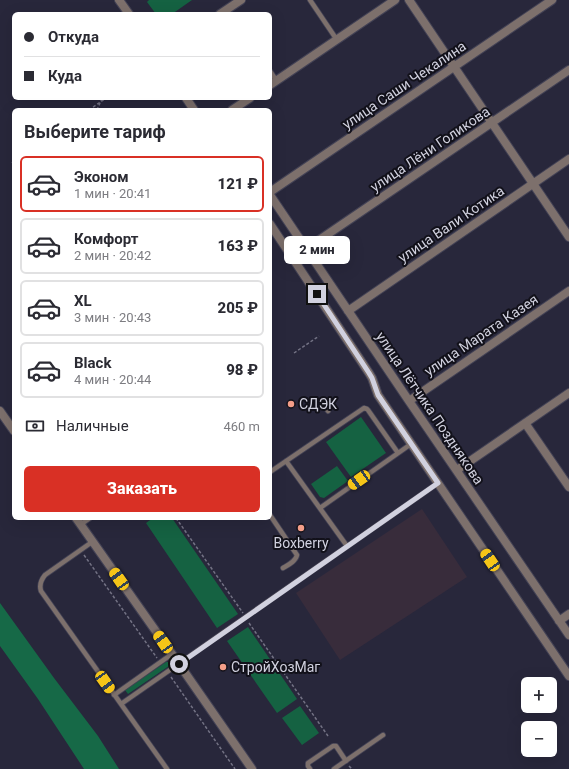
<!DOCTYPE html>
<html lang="ru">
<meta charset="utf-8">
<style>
:root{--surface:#fff;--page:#f2f2f3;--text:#2b2b33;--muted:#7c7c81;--line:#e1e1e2;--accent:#d93025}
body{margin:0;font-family:Roboto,sans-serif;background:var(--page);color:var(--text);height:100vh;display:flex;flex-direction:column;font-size:15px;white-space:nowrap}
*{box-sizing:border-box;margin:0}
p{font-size:13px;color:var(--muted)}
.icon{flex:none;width:22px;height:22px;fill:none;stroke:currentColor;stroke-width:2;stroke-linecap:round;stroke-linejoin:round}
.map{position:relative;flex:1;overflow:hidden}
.side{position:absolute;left:12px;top:108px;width:260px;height:412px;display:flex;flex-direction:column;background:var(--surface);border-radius:6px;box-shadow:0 4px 16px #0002}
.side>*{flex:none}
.hud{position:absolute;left:12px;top:12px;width:260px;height:88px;border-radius:6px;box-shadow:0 4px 16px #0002;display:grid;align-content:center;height:88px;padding:0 12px;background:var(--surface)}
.tools{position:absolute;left:521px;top:677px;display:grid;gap:8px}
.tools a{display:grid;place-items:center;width:36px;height:36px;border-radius:6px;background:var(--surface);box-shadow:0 4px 16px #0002;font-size:20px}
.end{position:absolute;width:18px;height:18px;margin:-9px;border:5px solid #d1d1df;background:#111;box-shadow:0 0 0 2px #111}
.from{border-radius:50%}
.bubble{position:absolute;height:28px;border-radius:6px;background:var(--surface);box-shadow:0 4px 16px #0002;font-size:13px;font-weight:800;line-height:28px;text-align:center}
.car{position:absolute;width:12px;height:24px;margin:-12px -6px;border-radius:5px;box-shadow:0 0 3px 1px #0007;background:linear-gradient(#f5c518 24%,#345 0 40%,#f5c518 0 76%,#345 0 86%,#f5c518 0)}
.hud b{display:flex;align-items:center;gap:14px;height:38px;font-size:15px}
.hud b+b{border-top:1px solid var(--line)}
.hud i{width:10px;height:10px;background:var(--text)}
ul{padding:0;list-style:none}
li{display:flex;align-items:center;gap:12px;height:56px;margin:0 8px 6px;padding:0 4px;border:2px solid var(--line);border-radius:6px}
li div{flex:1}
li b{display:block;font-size:15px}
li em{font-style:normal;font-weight:800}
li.selected{border-color:var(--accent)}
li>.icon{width:36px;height:36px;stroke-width:1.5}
h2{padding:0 12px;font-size:18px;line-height:48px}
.pay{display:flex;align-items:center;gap:10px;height:44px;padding:0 12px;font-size:15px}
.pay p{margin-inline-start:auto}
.primary-button{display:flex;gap:8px;margin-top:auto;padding:8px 12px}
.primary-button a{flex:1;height:46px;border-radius:6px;background:var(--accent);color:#fff;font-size:16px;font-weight:800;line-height:46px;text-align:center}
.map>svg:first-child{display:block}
</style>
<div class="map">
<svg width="569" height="769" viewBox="0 0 569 769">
<rect width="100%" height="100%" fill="#28273b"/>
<path fill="#382c3b" d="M422 509 467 577 340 660 296 593Z"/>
<path fill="#156242" d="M149 0H192L172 14H156L147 2Z
M361 417 386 453 351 477 326 442Z
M337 466 348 481 324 498 320 497 311 484Z
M153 518H172L238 614 217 628 146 523Z
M248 627 297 699 277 713 227 641Z
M166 662H168L169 664V666L128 694 125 690Z
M300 706 319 733 302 745 282 718Z"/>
<path fill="#166947" d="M0 603 54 678 98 736 119 769H84L38 699 0 646Z"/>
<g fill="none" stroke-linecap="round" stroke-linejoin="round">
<defs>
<path id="lane" d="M310 0 337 40
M270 71 276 80
M323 404 328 411
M286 461 347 546
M270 472 364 408 367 409 368 410 398 453
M320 508 411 444
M270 515 297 555C296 561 288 565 283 568
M80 525 90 518
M92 542 45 575C41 580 39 585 41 591L167 769
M114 695 172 654
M121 704 438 483
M310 769 308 766V763L333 746H336L346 761
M334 769 383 735"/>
<path id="street" d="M119 0 129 14
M409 0 569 237
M220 14 241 0
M270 85 395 0
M186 98 194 110
M232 110 250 98
M270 192 552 0
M270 195 409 401 569 635
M270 224 369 373 372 378 378 395 569 676
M306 249 569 70
M348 311 569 159
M409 401 569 291
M0 411 14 431
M525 423 569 487
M457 470 569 393
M76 518 179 664 252 769
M559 621 569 614"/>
</defs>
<use href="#lane" stroke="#434255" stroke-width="6"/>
<use href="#street" stroke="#434255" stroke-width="10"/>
<path stroke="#737284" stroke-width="1.5" stroke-dasharray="3 2" stroke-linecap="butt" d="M89 110 106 98
M97 110 102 98
M12 163 14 161
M294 353 319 336
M176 518 243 613
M84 555 157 658
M249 623 328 736
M171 677 235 769
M349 766 352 769"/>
<use href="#lane" stroke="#7d706c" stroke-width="4.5"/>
<use href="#street" stroke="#7d706c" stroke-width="8"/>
</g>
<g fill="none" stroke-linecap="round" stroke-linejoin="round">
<path stroke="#d1d1df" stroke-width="5" d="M179 664 438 483 378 395 372 378 369 373 317 294"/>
</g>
<g fill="#f49e89" stroke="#12111a" stroke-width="1.5">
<circle cx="291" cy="404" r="4"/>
<circle cx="301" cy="528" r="4"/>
<circle cx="223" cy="667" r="4"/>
</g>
<g text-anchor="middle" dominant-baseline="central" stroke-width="4" stroke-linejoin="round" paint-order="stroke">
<g font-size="14" fill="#d1d1df" stroke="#12111a">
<text transform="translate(404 85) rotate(-34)">улица Саши Чекалина</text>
<text transform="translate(430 149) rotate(-34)">улица Лёни Голикова</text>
<text transform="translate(451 224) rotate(-34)">улица Вали Котика</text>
<text transform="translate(481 335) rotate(-34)">улица Марата Казея</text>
<text transform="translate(430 408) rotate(56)">улица Лётчика Позднякова</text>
</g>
<g font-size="14" fill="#d1d1df" stroke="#12111a" text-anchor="start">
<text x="299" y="404">СДЭК</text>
<text x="301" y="543" text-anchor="middle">Boxberry</text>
<text x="231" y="667">СтройХозМаг</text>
</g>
</g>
</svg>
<div class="tools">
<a>+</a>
<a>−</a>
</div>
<i class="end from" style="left:179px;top:664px"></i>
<i class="end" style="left:317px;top:294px"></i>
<div class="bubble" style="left:284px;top:236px;width:66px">2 мин</div>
<i class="car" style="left:359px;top:480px;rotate:235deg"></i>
<i class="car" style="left:490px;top:560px;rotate:326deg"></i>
<i class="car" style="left:119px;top:579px;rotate:325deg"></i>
<i class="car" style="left:163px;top:642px;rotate:325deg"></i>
<i class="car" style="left:105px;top:682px;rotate:145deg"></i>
<div class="hud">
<b><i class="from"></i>Откуда</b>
<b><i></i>Куда</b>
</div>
<section class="side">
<h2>Выберите тариф</h2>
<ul>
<li class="selected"><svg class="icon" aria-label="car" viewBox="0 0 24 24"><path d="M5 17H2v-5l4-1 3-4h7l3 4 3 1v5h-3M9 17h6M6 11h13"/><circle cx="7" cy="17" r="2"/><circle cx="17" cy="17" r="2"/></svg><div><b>Эконом</b><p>1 мин · 20:41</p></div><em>121 ₽</em></li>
<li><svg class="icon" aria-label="car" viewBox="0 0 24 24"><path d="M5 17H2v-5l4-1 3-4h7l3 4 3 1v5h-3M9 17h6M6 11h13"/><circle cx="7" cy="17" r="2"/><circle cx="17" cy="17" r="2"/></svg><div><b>Комфорт</b><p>2 мин · 20:42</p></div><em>163 ₽</em></li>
<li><svg class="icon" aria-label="car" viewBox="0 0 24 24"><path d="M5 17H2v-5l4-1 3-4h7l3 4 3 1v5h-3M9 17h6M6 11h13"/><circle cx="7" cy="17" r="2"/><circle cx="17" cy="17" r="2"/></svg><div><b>XL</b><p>3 мин · 20:43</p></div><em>205 ₽</em></li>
<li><svg class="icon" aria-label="car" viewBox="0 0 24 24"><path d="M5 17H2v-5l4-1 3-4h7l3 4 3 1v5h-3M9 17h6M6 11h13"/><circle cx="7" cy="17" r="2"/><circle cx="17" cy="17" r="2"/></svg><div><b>Black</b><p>4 мин · 20:44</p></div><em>98 ₽</em></li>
</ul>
<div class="pay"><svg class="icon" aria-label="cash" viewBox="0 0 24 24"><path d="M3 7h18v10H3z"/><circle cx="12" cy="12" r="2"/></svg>Наличные<p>460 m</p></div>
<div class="primary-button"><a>Заказать</a></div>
</section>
</div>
